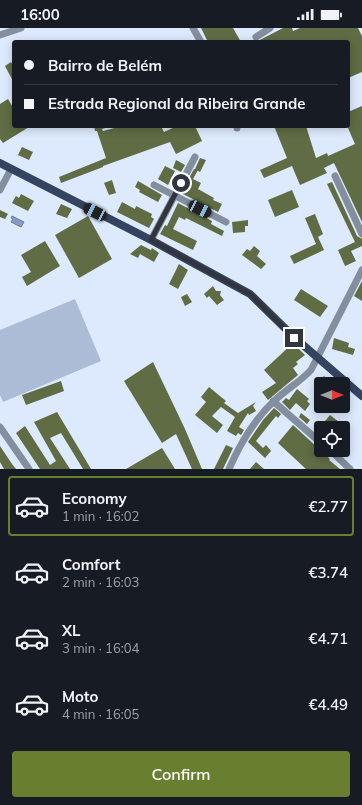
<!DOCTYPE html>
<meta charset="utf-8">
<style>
:root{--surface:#171b24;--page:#20242c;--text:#f1f3f6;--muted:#9ea1a6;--line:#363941;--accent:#697f30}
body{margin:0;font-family:Mulish,sans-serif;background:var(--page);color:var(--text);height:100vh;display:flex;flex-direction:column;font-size:15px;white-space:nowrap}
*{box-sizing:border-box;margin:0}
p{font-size:13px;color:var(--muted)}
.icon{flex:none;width:22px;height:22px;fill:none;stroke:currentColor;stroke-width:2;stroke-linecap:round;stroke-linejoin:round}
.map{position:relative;height:441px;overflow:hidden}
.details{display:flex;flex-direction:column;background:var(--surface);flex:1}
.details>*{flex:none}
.hud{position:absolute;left:12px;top:12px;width:338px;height:88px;border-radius:4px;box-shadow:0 2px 10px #0003;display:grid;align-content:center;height:88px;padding:0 12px;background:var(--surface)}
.needle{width:26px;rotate:90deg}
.tools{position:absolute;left:314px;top:349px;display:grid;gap:8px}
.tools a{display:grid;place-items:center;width:36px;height:36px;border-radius:4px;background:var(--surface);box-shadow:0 2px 10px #0003;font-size:20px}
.end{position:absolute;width:18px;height:18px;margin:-9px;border:5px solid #31363e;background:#fff;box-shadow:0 0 0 2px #fff}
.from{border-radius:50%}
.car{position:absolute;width:12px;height:24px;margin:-12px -6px;border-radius:5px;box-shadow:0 0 3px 1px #0007;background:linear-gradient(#222 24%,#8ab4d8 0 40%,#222 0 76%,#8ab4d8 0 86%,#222 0)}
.hud b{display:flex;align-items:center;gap:14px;height:38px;font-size:15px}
.hud b+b{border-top:1px solid var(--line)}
.hud i{width:10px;height:10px;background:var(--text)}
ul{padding:7px 0 0;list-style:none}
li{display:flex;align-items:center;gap:12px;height:60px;margin:0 8px 6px;padding:0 4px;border:2px solid transparent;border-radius:4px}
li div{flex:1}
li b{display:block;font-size:15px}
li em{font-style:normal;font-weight:600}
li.current{border-color:var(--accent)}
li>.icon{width:36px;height:36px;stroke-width:1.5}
.cta{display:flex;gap:8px;margin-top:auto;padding:8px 12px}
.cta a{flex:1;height:46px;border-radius:4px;background:var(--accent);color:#fff;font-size:16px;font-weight:600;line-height:46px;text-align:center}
.status{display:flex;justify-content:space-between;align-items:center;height:28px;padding:0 20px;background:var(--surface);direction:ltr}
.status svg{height:11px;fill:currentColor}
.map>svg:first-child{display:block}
</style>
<div class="status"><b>16:00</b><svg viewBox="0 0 49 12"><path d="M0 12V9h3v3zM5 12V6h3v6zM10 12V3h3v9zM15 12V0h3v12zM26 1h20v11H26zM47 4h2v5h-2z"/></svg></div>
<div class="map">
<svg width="362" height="441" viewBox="0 0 362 441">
<rect width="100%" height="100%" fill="#dde9fd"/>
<path fill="#acbcd7" d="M75 271 101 333 3 374 0 367V302Z"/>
<path fill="#859cc2" stroke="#6c7d9a" d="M12 188 24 194 21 199 11 194 13 191 11 190Z"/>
<path fill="#5f6c44" d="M201 0H233L241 14H208Z
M283 0H292L293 3 300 0H358L362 8V44L348 50V14H256Z
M11 34 14 39V55L5 38Z
M8 71 14 81V99H29L3 115 0 111V76Z
M362 78V194L334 135 324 140 327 145 300 157 292 138 264 150 260 142 287 130 274 98H306L316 130 327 125 328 128 355 116 348 100V84Z
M94 98H108L109 99 102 101 103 103 122 98H161L164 104 177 98H195L202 113 176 126 170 114 103 138V139L61 155 59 149 106 130 97 103H95Z
M22 119 33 124 29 132 18 127Z
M200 130 206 132 200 144 195 141Z
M176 132 185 137 181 144 173 140Z
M165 138 175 143 168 157 158 151Z
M194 141 198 142 193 151 201 155 198 161 214 170 213 172 222 176 218 184 181 165Z
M112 152 116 165 109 167 104 155Z
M138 153 162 167 158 174 139 164 140 162 135 159Z
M332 154 357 208 362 211V218L351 223 356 233 345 238 338 222 355 214 327 156Z
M292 162 299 179 275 189 268 172Z
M21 166 34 173 28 183 12 175 16 168 19 170Z
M122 174 135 181 136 178 152 186 151 189 154 191 149 200 117 184Z
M178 175 212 193 211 196 224 203 222 208 186 190 185 192 179 189 173 201 197 213 193 222 160 206 165 197 167 198Z
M61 176 72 181 67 190 56 186Z
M0 182 8 186 5 191 0 189Z
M315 186 323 206 318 209 324 222 294 236 290 228 316 216 305 190Z
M88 188 112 231 79 250 55 207Z
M248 192V198H245V204L233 205 232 194Z
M45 213 60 238 27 258 22 249 31 244 21 227Z
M141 217 151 222 152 220 159 225 154 234 140 226 138 230 130 226Z
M254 218 260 223 257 228 266 236 261 241 242 227 247 221 250 223Z
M179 236 188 242 178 261 169 256Z
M362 253V273L354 268Z
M213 258 216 263H221L220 267 224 272 217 277 209 268 207 270 204 266Z
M301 261 328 278 320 289 294 272Z
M187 266 192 274 185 278 181 269Z
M334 310 349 315 348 319 355 321 353 327 332 321Z
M293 315 305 327 296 334 298 336 293 340 298 347 268 372 262 364 276 355 264 342Z
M153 334 185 401 202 441H192L176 406 162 415 124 353Z
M324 348 333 356H317Z
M61 353 64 363 26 377 22 367Z
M209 359 226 373 224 375 238 385 256 374 253 378 256 383 249 387 248 385 239 399 244 402 241 407 238 405 236 408 227 403 235 389 221 379 212 388 223 397 217 405 195 387 206 374 201 369Z
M297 361 309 371 307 373 310 376 305 383 296 375 290 382 282 374 286 370 289 372Z
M274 380 281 386 278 390 276 388 256 413 263 420 266 417 271 423 265 430 248 414 263 392Z
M57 384 91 441H83L61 405 50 410 70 441H40L16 405 25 398 50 437 56 433 34 394Z
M301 385 310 392 307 396 299 389Z
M330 387 339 394 335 400H321V408L315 403 321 395V398Z
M293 397 330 431 329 432 340 441H306L278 415Z
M226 417 233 420 223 441H214Z
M0 418 12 436 16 441H4L0 434Z
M162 420 175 441H126Z
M256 434 264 441H250Z"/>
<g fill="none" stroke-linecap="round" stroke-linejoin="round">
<path stroke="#838e9e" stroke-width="7" d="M193 0 201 14
M0 7 21 0
M256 9 270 0
M237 98V100
M335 148 362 206
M154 157 226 194
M0 162 11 141
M151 212 195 129
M273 373 321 415
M0 399 29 441
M330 422 350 441
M229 441C240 416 253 393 273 374 285 362 300 354 311 342L362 242"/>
<path stroke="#344460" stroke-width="8" d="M0 135 151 212 250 266 295 310 362 368"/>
</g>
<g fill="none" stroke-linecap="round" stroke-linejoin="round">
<path stroke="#31363e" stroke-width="5" d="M181 155 151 212 250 266 294 310"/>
</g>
</svg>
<div class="tools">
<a><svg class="needle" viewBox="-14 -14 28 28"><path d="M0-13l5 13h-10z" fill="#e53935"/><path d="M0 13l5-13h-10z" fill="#9ea1a6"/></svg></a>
<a><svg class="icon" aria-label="locate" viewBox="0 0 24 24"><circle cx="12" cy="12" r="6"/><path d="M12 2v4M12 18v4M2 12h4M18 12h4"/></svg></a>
</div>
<i class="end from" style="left:181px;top:155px"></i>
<i class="end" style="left:294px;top:310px"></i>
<i class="car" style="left:200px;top:181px;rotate:117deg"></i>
<i class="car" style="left:95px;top:184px;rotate:297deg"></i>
<div class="hud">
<b><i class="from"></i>Bairro de Belém</b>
<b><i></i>Estrada Regional da Ribeira Grande</b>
</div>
</div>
<section class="details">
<ul>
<li class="current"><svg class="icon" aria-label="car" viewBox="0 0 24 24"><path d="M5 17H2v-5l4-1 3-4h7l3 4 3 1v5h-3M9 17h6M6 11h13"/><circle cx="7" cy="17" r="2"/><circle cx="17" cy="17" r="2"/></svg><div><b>Economy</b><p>1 min · 16:02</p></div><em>€2.77</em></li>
<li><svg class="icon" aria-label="car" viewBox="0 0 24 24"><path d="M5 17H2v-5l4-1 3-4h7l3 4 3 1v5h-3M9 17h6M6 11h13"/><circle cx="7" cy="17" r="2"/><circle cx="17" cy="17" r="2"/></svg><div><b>Comfort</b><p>2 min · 16:03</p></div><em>€3.74</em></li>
<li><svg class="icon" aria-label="car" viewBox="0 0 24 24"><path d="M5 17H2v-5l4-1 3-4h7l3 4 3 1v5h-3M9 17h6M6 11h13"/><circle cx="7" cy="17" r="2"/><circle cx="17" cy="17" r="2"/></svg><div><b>XL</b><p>3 min · 16:04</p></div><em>€4.71</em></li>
<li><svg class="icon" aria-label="car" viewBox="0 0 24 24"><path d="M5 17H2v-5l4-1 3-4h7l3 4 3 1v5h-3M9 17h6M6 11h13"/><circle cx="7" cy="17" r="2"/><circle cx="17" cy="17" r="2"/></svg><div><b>Moto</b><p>4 min · 16:05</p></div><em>€4.49</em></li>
</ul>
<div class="cta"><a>Confirm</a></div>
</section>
